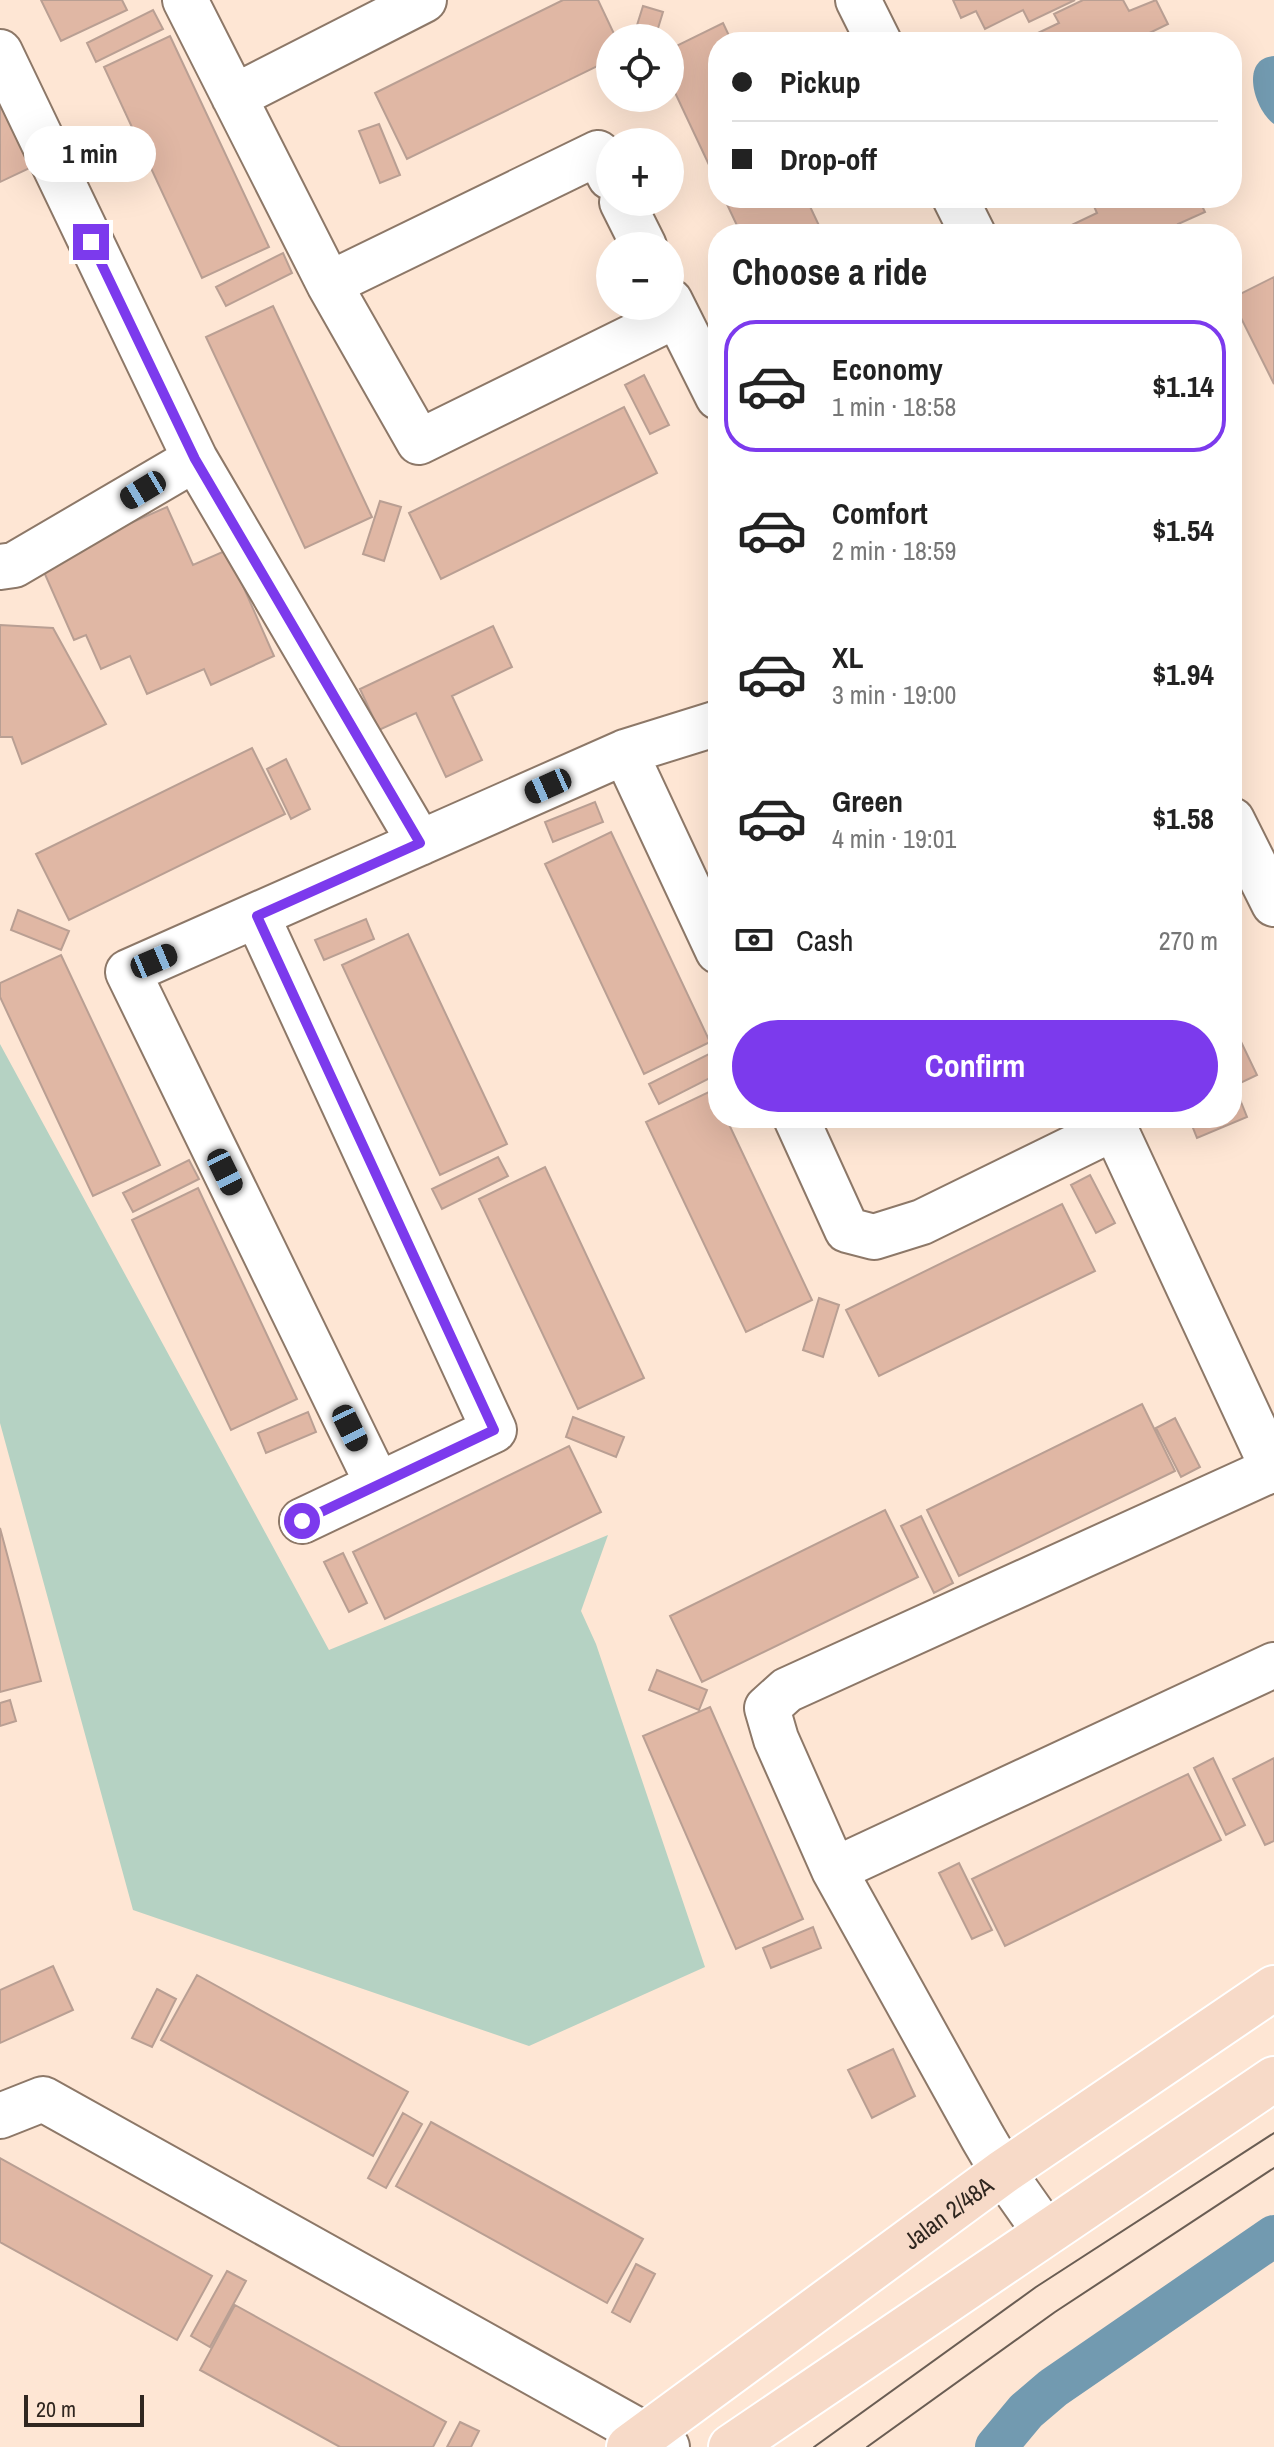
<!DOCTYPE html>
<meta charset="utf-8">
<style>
:root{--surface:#fff;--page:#f6f6f6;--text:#222;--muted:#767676;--line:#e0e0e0;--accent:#7c3aed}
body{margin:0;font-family:"Archivo Narrow",sans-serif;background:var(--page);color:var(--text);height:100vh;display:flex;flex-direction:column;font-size:30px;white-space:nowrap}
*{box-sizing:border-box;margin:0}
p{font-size:26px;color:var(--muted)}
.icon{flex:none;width:44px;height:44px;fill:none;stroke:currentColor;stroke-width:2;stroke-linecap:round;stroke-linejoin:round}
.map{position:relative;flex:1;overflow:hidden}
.sheet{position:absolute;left:708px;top:224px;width:534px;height:904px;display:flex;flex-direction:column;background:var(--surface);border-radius:32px;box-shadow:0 8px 32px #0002}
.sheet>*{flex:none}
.hud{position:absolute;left:708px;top:32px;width:534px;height:176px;border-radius:32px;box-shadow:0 8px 32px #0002;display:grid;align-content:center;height:176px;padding:0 24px;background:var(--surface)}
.tools{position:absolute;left:596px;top:24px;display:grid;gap:16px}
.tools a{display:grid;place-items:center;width:88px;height:88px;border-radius:50%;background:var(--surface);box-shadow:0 8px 32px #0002;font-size:40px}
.scale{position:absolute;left:24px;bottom:20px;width:120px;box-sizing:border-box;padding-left:8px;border:4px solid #302720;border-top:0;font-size:22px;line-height:28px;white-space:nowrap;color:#302720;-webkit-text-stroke:6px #fee6d4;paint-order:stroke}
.end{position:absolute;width:36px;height:36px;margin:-18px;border:10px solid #7c3aed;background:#fff;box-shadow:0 0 0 4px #fff}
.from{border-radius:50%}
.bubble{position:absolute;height:56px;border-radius:28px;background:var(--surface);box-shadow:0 8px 32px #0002;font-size:26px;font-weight:700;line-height:56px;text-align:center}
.car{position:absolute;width:24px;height:48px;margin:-24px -12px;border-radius:10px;box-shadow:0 0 6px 2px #0007;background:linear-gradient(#222 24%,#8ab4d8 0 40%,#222 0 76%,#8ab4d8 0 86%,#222 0)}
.hud b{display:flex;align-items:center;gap:28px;height:76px;font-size:30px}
.hud b+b{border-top:2px solid var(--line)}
.hud i{width:20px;height:20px;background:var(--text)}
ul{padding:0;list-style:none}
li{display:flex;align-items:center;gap:24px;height:132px;margin:0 16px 12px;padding:0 8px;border:4px solid transparent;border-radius:32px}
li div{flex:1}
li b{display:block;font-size:30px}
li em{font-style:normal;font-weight:700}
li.selected{border-color:var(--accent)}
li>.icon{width:72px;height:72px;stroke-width:1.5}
h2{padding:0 24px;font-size:36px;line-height:96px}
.pay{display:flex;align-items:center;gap:20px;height:88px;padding:0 24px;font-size:30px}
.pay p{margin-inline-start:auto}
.button{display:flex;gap:16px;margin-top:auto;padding:16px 24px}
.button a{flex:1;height:92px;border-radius:48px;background:var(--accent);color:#fff;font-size:32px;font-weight:700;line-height:92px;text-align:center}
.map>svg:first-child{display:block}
</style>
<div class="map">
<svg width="1274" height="2447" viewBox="0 0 1274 2447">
<rect width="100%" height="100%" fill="#fee6d4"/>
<path fill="#b5d2c3" d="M0 1044 329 1650 608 1535 581 1611 596 1644 705 1967 529 2046 133 1910 0 1423Z"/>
<path fill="#729ab0" d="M1274 56V124C1254 110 1239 58 1274 56Z"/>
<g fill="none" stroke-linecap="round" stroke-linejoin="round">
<path stroke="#729ab0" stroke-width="42" d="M996 2447 1026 2411 1053 2388 1274 2236"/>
</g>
<path fill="#e0b7a4" stroke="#b99f93" stroke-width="2" d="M41 0H122L127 10 61 41Z
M563 0H598L616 38H610V60L407 159 375 93Z
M953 0H1075L1029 22 1023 10 985 29 976 11 961 18Z
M1083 0H1123L1129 11 1156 0 1168 24 1141 37 1143 42H1019L1059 23 1054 14Z
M643 6 663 12 655 38H633Z
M153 10 163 29 96 62 87 43Z
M723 23 732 42H718V184L670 82V49Z
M170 36 269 247 202 278 104 67Z
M0 89 36 165 0 182Z
M379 124 400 175 380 183 359 131Z
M724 198H806L823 234H741Z
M1100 198H1165L1168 203 1179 198H1198L1205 212 1178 224 1182 234H1058L1057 232 1097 213 1092 202Z
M283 253 292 273 226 306 216 287Z
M1274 277V384L1232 300V298Z
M273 306 372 517 305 548 206 337Z
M644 375 669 425 650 434 625 385Z
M624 407 657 473 441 579 409 513Z
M380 501 401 507 384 561 363 554Z
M167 507 193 565 227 550 274 656 211 685 204 669 147 694 130 656 101 669 86 635 74 640 40 563Z
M0 625 53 628 106 724 22 764 12 737H0Z
M493 626 512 667 452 696 482 760 446 777 416 713 379 730 360 689Z
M252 748 285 814 69 920 36 854Z
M286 759 310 809 291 819 267 769Z
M595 802 603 822 553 842 545 822Z
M611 832 710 1042 644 1074 545 864Z
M18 910 69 931 61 950 11 930Z
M366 919 374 939 324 960 315 940Z
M408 934 507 1144 440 1175 342 965Z
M61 955 160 1165 93 1196 0 997V983Z
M1232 1023 1257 1075 1232 1087Z
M715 1051 718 1057V1074L659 1104 649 1084Z
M713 1090 718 1101V1118H726L812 1300 746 1332 646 1122Z
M1239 1097 1247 1117 1197 1138 1189 1118H1232V1100Z
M498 1157 508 1176 442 1209 432 1189Z
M189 1160 199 1179 133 1212 123 1193Z
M545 1167 644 1378 578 1409 479 1199Z
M1090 1175 1115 1223 1096 1233 1071 1185Z
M198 1188 297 1399 231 1430 132 1220Z
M1062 1204 1095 1271 879 1376 846 1310Z
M819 1298 839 1305 823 1357 803 1350Z
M1142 1404 1175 1471 959 1576 927 1510Z
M308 1412 316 1432 266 1453 258 1433Z
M573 1417 624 1437 616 1457 566 1437Z
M1175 1418 1200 1467 1181 1477 1156 1428Z
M569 1446 601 1512 385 1619 353 1552Z
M885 1510 918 1577 702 1682 670 1616Z
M921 1516 953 1583 934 1593 901 1526Z
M0 1528 41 1681 0 1692Z
M343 1553 367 1603 349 1612 324 1562Z
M657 1670 707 1690 699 1710 649 1690Z
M10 1700 16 1721 0 1726V1703Z
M710 1707 803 1919 736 1949 643 1736Z
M1213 1758 1245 1825 1226 1835 1194 1768Z
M1274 1758V1841L1265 1845 1233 1779Z
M1188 1774 1221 1840 1005 1946 972 1879Z
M959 1863 992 1930 972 1939 939 1873Z
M813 1927 821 1948 771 1968 763 1948Z
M53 1966 73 2010 0 2043V1990Z
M197 1975 408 2092 373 2156 161 2040Z
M157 1989 176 1999 152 2047 132 2038Z
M893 2049 915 2096 872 2118 848 2070Z
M403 2113 422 2124 386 2188 368 2178Z
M431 2122 643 2239 607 2303 396 2186Z
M0 2158 212 2276 177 2340 0 2242Z
M636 2264 655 2274 630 2322 612 2312Z
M227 2271 246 2281 210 2347 191 2336Z
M235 2305 446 2422 433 2447H340L200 2370Z
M460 2422 479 2431 471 2447H447Z"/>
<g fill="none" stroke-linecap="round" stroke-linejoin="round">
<defs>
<path id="minor" d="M185 0 329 284 419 442 677 315
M858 0 879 42
M0 52 195 459
M234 97 424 0
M955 198 973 234
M622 202 644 246
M329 284 598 153 610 177
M670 301 718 397
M0 567 14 565 195 459 420 843
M625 752 718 951
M1232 820 1274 904
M257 916 494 1430 302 1521
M796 1118 847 1230 874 1237 922 1222 1114 1128
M1110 1118 1274 1471
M378 1485 128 972 625 752 718 723
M834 1870 1274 1665
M0 2116 43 2099 667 2447
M1046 2233 1003 2172 983 2138 834 1870 776 1739 767 1708 787 1690 1273 1469"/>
<g id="major">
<path id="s1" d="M629 2447 1003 2172 1274 1988"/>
<path d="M731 2447 1274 2079"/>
</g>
</defs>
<use href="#minor" stroke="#8d7868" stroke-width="48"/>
<use href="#major" stroke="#fff" stroke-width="48"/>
<use href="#minor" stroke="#fff" stroke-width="44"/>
<use href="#major" stroke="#f7dac8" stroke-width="44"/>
<path stroke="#6a5d53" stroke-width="2" d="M814 2447 1036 2287 1274 2133
M867 2447 1055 2312 1274 2168"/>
</g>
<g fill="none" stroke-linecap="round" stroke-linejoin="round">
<path stroke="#7c3aed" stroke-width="10" d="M91 242 195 459 420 843 257 916 494 1430 302 1521"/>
</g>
<g text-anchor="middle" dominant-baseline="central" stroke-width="8" stroke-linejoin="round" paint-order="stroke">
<g font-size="24" fill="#302720" stroke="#fee6d4">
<text stroke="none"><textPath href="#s1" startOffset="396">Jalan 2/48A</textPath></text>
</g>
</g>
</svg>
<div class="tools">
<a><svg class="icon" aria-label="locate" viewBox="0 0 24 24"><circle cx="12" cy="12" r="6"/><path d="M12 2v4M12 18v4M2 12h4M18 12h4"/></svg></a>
<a>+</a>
<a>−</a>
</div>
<div class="scale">20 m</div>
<i class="end from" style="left:302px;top:1521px"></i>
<i class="end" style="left:91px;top:242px"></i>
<div class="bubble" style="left:24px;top:126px;width:132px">1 min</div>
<i class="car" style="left:143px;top:490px;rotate:239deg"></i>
<i class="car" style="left:548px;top:786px;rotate:246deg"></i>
<i class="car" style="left:154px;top:961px;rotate:67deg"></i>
<i class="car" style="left:225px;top:1172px;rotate:154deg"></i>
<i class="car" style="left:350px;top:1428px;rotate:154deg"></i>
<div class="hud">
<b><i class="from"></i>Pickup</b>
<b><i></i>Drop-off</b>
</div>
<section class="sheet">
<h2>Choose a ride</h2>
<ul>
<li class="selected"><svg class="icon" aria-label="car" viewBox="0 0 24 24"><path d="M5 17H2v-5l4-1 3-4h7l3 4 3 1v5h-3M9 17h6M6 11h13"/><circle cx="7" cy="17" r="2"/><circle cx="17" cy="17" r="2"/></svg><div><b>Economy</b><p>1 min · 18:58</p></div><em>$1.14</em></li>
<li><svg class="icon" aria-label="car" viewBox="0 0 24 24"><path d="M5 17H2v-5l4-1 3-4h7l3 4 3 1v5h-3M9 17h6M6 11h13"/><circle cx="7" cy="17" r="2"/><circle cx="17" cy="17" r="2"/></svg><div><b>Comfort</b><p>2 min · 18:59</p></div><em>$1.54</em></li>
<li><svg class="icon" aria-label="car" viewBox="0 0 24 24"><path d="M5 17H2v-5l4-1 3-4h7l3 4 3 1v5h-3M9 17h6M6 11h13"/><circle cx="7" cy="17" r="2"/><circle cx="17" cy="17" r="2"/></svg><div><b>XL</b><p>3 min · 19:00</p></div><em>$1.94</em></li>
<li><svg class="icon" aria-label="car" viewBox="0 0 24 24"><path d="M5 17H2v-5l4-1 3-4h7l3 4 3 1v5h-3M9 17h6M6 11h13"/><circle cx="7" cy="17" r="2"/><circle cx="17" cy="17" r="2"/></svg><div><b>Green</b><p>4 min · 19:01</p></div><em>$1.58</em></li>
</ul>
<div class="pay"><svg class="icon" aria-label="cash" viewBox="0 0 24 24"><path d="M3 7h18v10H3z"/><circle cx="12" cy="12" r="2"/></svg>Cash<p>270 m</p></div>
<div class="button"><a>Confirm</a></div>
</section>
</div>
